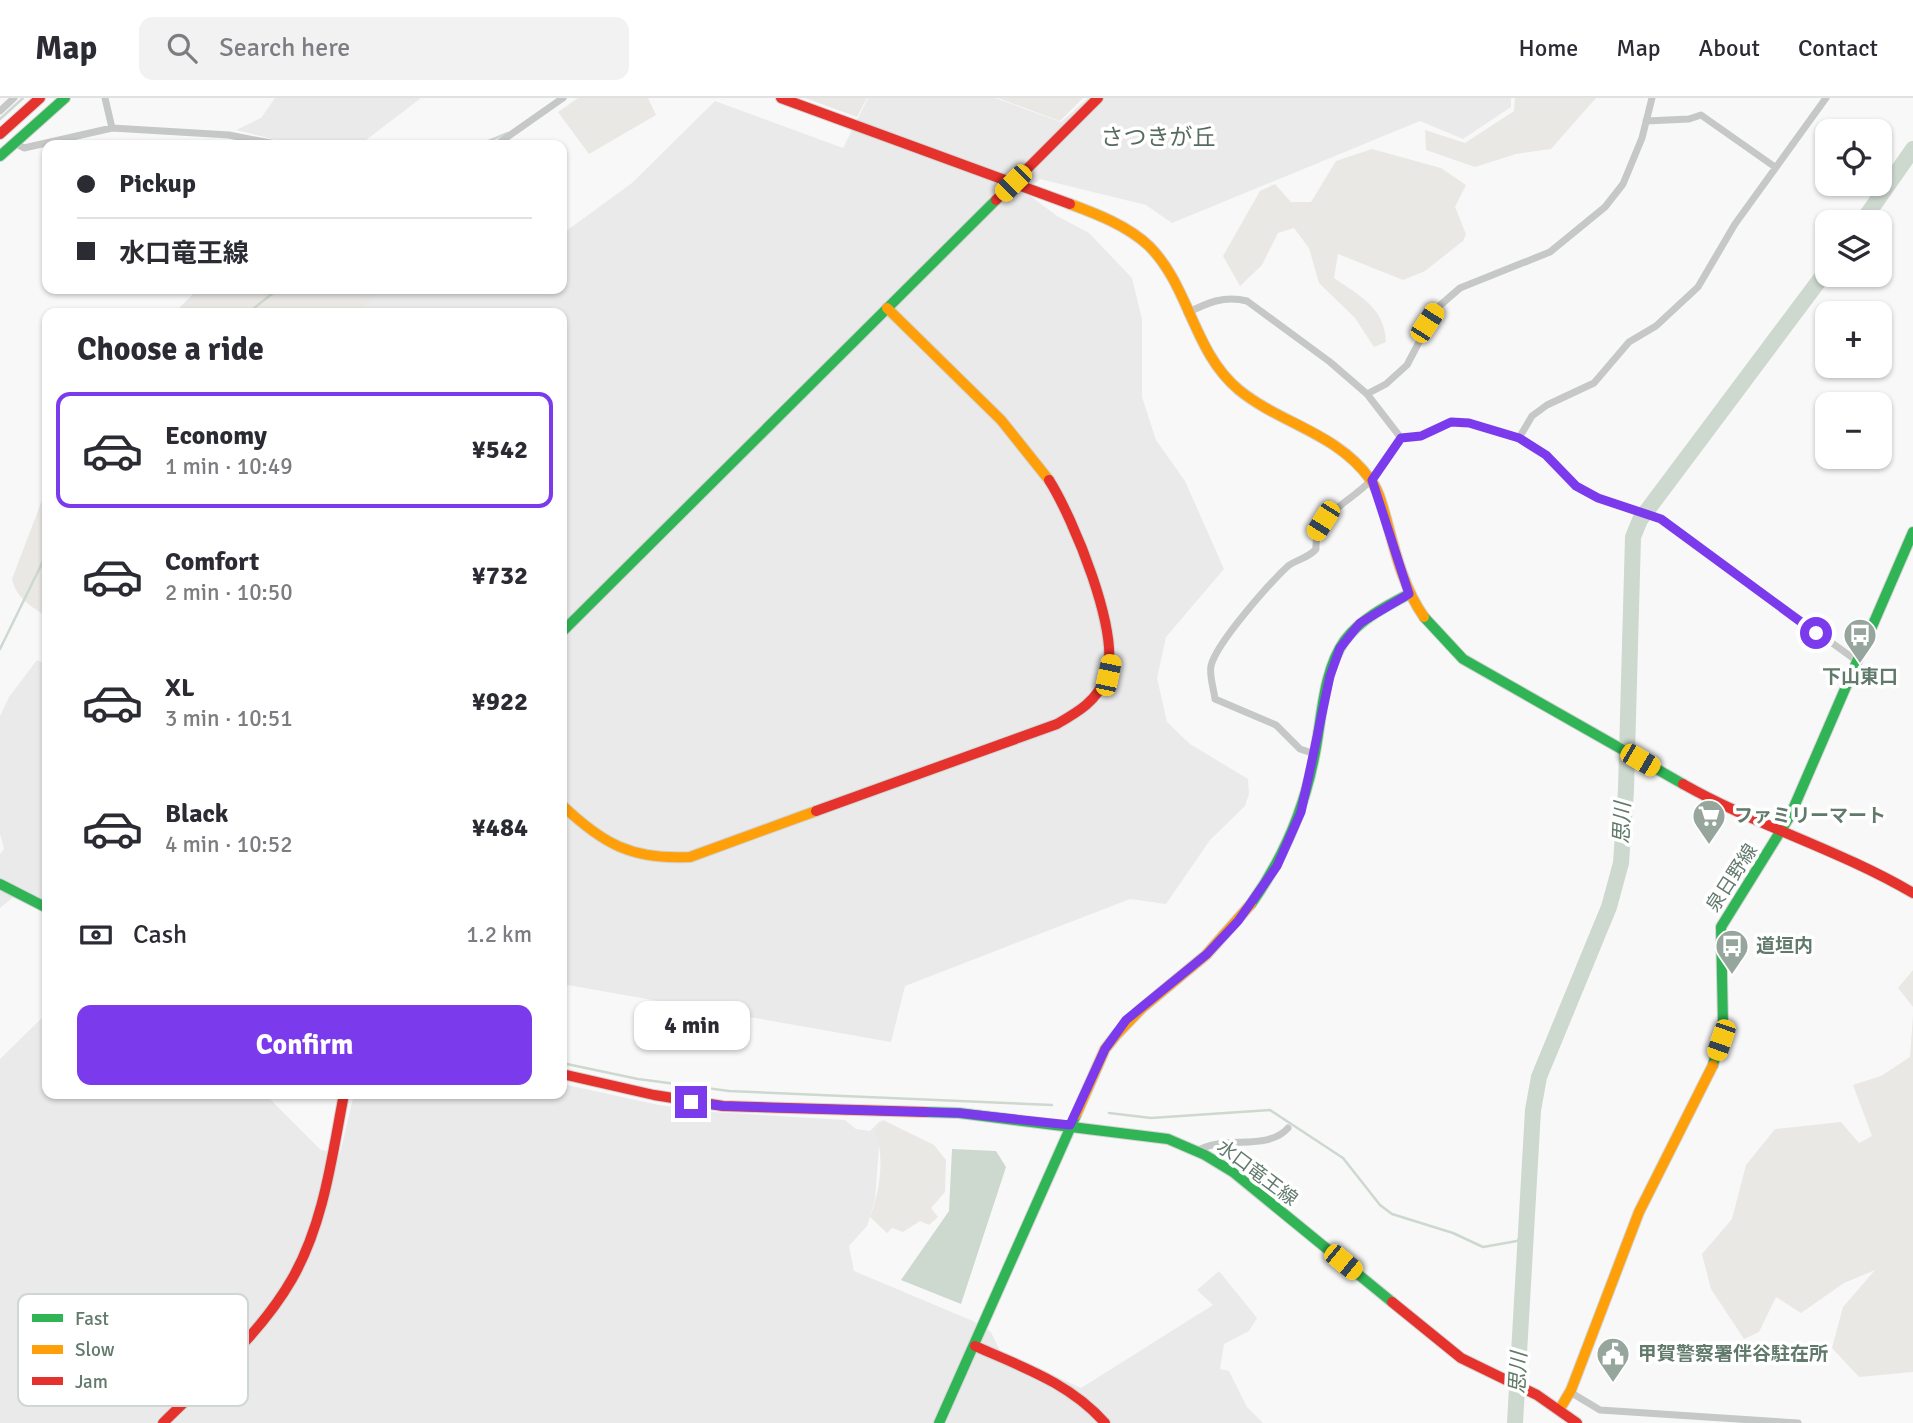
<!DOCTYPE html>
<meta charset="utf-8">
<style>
:root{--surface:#fff;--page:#f2f2f3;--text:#2b2b33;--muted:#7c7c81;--line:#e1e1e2;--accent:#7c3aed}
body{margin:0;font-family:Signika,"Noto Sans JP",sans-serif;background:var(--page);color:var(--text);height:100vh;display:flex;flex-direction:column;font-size:26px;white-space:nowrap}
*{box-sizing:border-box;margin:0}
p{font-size:23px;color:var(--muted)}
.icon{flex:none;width:38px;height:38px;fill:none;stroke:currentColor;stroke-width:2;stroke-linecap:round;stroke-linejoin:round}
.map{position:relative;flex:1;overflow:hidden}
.drawer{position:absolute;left:42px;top:210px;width:525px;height:791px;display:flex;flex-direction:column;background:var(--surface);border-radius:14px;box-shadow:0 2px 5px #0004}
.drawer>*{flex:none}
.banner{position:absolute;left:42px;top:42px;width:525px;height:154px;border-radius:14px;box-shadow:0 2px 5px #0004;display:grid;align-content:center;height:154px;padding:0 35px;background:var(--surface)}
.controls{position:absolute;left:1815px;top:21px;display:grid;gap:14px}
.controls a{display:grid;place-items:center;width:77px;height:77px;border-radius:14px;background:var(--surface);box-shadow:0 2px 5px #0004;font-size:35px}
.end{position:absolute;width:32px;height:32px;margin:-16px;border:9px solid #7c3aed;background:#fff;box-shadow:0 0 0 4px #fff}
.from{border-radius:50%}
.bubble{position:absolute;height:49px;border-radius:14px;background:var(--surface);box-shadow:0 2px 5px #0004;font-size:23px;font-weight:700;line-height:49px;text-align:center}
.car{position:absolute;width:21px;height:42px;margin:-21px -10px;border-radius:9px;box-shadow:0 0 5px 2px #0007;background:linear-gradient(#f5c518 24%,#345 0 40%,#f5c518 0 76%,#345 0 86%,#f5c518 0)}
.banner b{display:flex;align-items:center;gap:24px;height:66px;font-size:26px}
.banner b+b{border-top:2px solid var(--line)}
.banner i{width:18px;height:18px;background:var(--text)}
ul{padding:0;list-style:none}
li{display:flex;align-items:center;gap:21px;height:116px;margin:0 14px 10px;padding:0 21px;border:4px solid transparent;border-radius:14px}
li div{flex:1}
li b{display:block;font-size:26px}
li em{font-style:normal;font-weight:700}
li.active{border-color:var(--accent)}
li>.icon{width:63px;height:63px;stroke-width:1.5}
h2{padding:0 35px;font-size:32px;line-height:84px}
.pay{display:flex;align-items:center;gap:18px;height:77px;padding:0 35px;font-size:26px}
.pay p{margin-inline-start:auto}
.cta{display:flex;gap:14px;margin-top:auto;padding:14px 35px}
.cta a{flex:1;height:80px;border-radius:14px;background:var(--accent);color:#fff;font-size:28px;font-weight:700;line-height:80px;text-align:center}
header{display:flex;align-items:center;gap:42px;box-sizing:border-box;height:98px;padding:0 35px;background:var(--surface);border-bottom:2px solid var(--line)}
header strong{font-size:33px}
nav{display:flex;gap:38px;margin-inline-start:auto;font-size:24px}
.search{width:490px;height:63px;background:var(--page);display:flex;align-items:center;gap:18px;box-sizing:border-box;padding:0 24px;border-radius:14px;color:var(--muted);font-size:26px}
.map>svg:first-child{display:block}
</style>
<header>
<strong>Map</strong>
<div class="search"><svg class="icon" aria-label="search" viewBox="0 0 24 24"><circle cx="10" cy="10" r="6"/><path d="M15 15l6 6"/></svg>Search here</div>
<nav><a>Home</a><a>Map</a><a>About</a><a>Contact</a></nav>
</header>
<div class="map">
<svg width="1913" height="1325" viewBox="0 0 1913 1325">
<rect width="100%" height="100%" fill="#f8f8f8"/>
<path fill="#e9eae9" d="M275 0H421L366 42 352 47H296L236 32 261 20Z
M868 0H995L1061 24 1088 0H1511V9L1463 41 1420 23 1172 125 1146 107 1040 81 1025 94 1057 118 1089 135 1132 180 1142 221V299L1156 342 1185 383 1224 471 1166 539 1157 580 1167 624 1190 646 1248 681 1249 696 1245 708 1210 742 1166 806 1130 801 905 888 891 944 562 886V215H324L350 191H562V136L632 85 715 3 843 50Z
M37 562 47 567V804L22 792 0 810V756L4 751 0 736V618L9 599Z
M47 915V996H265L321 1052 340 1055 354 996H562V986L659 1007 713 1014 845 1022 856 1031 870 1033 881 1022 875 1102 867 1128 849 1148 854 1173 973 1223 991 1234 1000 1253 1081 1290 1213 1207 1197 1192 1219 1173 1257 1220 1249 1233 1224 1246 1220 1271 1229 1273 1247 1309 1263 1325H0V961Z"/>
<path fill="#eae8e5" d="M578 0H648L656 17 589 56 558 14Z
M805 0H867L857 19Z
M998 0H1083L1060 23Z
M1515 0H1596L1551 51 1516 56 1475 69 1426 52 1425 32 1465 45 1514 13Z
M1372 51 1441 70 1466 87 1455 109 1466 136 1463 143 1425 173 1403 182 1338 156 1334 180C1360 198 1385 210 1386 244L1374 249 1355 220 1319 185 1309 150 1294 130 1278 135 1262 167 1240 188 1223 158 1260 93 1275 86 1291 104H1311L1336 63Z
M198 191H382L358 215H174Z
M47 389V519C31 508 16 500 12 481Z
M1913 872V909L1898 890Z
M1913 917V1274L1859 1279 1832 1250 1843 1209 1875 1172 1844 1185 1801 1215 1776 1199 1759 1234 1744 1241 1711 1191 1702 1156 1732 1121 1746 1067 1775 1031 1841 1024 1859 1045 1872 1038 1853 987 1881 978 1910 959Z
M883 1022 934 1047 946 1062 945 1094 931 1110 938 1119 929 1127 920 1123 903 1134 892 1130 887 1135 870 1119C880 1094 885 1058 875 1032Z"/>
<path fill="#cdd8cf" d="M952 1051 996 1053 1006 1069 961 1206 901 1182 949 1113Z"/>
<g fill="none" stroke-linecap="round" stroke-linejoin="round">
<path stroke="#cdd8cf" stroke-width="2.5" d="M0 21 23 0
M479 47 508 35
M248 215 278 191
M0 551 47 455
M562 965 638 981 729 993 1052 1007
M1109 1015 1151 1020 1270 1012 1343 1060 1380 1107 1392 1116 1453 1135 1483 1149 1517 1143 1526 1133"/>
<path stroke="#cdd8cf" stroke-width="16" d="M1862 124 1913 51
M1515 1325 1533 1012 1539 979 1609 809 1621 765 1626 692 1633 439 1640 422 1827 172"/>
<defs>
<path id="fast" d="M0 58 65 0
M1424 519 1463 561 1683 686
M562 534 996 102
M0 786 47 810
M1251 806C1283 761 1303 715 1314 660 1322 623 1322 574 1345 542 1361 521 1386 508 1409 496
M1713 967 1723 926 1721 829 1790 718 1913 434
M925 1014 959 1015 1168 1041 1205 1057 1233 1074 1392 1204
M939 1325 1076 1017"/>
<path id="slow" d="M1070 106C1097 116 1128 128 1149 148 1190 189 1193 254 1239 292 1281 326 1337 335 1370 381 1379 392 1382 407 1386 420 1395 454 1404 491 1424 519
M887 210 1001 322 1049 382
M562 707C603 746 632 762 690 759L816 713
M1076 1017 1105 951 1117 936 1141 911 1206 857 1251 806
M1561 1309 1571 1292 1639 1114 1713 967"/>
<path id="jam" d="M781 0 1070 106
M0 36 40 0
M996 102 1098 0
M1683 686C1757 728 1840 752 1913 795
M816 713 1057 626C1078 614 1097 603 1106 579 1122 537 1073 420 1049 382
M562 976 654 997 723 1008 925 1014
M1392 1204 1461 1260 1537 1297 1577 1325
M975 1248C1022 1269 1070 1285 1105 1325
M163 1325C208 1280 260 1237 292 1181 324 1125 332 1058 344 996"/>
</defs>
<use href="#fast" stroke="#d2d4d3" stroke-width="12"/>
<use href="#slow" stroke="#d2d4d3" stroke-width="12"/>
<use href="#jam" stroke="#d2d4d3" stroke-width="12"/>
<path stroke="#c5c8c7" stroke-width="7" d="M105 0 112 30
M0 13 14 0
M1646 23 1689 21 1701 17 1775 69
M15 45 24 50 112 30 229 37 281 47
M366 47H402
M496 47 563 0
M1187 215C1207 205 1224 197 1247 203L1330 264 1367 296 1401 340
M1367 296 1386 286 1407 267 1437 210 1460 190 1550 154 1605 109 1623 86 1642 40 1652 0
M1519 340 1532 318 1547 307 1594 285 1629 244 1656 228 1698 189 1735 126 1826 0
M1315 656 1300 651 1276 627 1215 601C1214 592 1209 577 1211 568 1216 545 1270 485 1288 468 1297 461 1309 460 1316 451 1314 415 1351 405 1372 381 1383 369 1392 353 1401 340L1421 338 1451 324 1469 325 1519 340 1546 357 1576 388 1598 400 1661 421 1857 563
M1197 1053C1224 1036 1267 1054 1288 1030
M1570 1294 1600 1312 1798 1325"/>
<use href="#fast" stroke="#30b455" stroke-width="10"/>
<use href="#slow" stroke="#ff9f0a" stroke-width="10"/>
<use href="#jam" stroke="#e5322d" stroke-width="10"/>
</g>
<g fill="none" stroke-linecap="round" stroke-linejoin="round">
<path stroke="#7c3aed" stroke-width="9" d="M691 1004 723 1008 959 1015 1070 1027 1105 951 1126 922 1207 856 1238 823 1277 768 1301 714 1330 578 1340 550 1360 525 1409 496 1372 382 1401 340 1421 338 1451 324 1469 325 1519 340 1546 357 1576 388 1598 400 1661 421 1816 535"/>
</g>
<defs>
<symbol id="bus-pin" viewBox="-11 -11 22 30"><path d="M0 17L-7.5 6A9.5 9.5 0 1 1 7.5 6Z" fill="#96a69d" stroke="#fff"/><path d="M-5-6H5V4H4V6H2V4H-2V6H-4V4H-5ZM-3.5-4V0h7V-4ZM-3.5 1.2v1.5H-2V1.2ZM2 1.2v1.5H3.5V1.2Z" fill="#fff"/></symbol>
<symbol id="supermarket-pin" viewBox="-11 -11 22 30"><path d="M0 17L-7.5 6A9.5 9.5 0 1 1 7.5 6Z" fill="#96a69d" stroke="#fff"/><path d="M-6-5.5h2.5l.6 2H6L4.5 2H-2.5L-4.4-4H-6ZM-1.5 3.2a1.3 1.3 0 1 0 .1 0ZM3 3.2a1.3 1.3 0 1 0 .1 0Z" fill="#fff"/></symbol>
<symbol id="civic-pin" viewBox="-11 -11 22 30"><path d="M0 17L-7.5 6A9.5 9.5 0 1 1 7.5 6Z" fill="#96a69d" stroke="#fff"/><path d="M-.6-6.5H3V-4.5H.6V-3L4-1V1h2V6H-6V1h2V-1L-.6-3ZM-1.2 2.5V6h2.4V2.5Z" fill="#fff"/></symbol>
</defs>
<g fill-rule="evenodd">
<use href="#bus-pin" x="1841" y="518" width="38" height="52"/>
<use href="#supermarket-pin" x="1690" y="699" width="38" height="52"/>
<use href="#bus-pin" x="1713" y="829" width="38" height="52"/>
<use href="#civic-pin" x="1594" y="1237" width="38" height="52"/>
</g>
<g text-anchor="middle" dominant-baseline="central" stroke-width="7" stroke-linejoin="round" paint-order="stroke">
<g font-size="19" font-weight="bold" fill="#617a6c" stroke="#fff" text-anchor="start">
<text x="1860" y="579" text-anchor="middle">下山東口</text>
<text x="1734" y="718">ファミリーマート</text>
<text x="1756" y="848">道垣内</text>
<text x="1638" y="1256">甲賀警察署伴谷駐在所</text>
</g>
<g font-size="19" fill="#617a6c" stroke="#fff">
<text transform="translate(1732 780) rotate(-57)">泉日野線</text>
<text transform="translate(1257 1075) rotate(37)">水口竜王線</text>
</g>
<g font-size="21" font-style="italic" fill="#607a67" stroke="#fff">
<text transform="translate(1622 725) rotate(-88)">思川</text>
<text transform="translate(1518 1275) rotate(-87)">思川</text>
</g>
<g font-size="23" fill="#576c60" stroke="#fff">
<text x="1158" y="39">さつきが丘</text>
</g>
</g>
<rect x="18" y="1196" width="230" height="112" rx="10" fill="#fff" stroke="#d0d7d3" stroke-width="2"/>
<rect x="32" y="1216" width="31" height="8" fill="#30b455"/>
<rect x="32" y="1247" width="31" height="9" fill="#ff9f0a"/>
<rect x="32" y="1279" width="31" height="8" fill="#e5322d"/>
<g font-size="19" fill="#617a6c">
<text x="75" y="1227">Fast</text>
<text x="75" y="1258">Slow</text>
<text x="75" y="1290">Jam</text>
</g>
</svg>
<div class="controls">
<a><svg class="icon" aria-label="locate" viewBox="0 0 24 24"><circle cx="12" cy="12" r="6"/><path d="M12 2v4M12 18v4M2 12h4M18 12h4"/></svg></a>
<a><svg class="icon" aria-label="layers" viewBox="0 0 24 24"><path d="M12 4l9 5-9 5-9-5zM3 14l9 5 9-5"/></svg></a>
<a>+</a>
<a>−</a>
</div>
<i class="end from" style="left:1816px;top:535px"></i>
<i class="end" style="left:691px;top:1004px"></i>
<div class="bubble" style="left:634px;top:903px;width:116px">4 min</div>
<i class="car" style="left:1013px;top:85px;rotate:225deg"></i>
<i class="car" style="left:1427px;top:225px;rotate:33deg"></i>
<i class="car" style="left:1323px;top:423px;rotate:212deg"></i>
<i class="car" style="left:1108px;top:577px;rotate:12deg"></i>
<i class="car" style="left:1640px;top:662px;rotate:120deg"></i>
<i class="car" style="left:1721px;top:942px;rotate:199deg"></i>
<i class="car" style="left:1343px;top:1164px;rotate:129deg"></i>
<div class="banner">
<b><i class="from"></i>Pickup</b>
<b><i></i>水口竜王線</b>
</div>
<section class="drawer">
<h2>Choose a ride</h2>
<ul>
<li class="active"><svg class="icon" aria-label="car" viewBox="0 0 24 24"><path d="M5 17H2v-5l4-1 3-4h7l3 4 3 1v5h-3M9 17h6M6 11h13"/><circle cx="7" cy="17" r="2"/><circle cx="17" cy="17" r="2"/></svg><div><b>Economy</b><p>1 min · 10:49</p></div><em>¥542</em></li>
<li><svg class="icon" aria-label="car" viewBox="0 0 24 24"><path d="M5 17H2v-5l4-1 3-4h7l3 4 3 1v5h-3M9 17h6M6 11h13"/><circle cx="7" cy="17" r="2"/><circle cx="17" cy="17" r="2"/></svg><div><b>Comfort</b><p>2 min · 10:50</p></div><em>¥732</em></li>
<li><svg class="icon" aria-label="car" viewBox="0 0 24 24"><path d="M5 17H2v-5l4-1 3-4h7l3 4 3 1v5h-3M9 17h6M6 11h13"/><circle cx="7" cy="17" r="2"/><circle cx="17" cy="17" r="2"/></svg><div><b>XL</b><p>3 min · 10:51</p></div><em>¥922</em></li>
<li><svg class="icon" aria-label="car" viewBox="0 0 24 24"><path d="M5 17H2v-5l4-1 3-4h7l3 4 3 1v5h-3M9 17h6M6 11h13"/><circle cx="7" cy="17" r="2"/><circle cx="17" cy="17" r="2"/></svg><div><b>Black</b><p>4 min · 10:52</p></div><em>¥484</em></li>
</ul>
<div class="pay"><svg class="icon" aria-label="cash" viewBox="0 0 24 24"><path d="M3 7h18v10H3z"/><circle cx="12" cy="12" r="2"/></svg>Cash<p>1.2 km</p></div>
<div class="cta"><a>Confirm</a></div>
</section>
</div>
